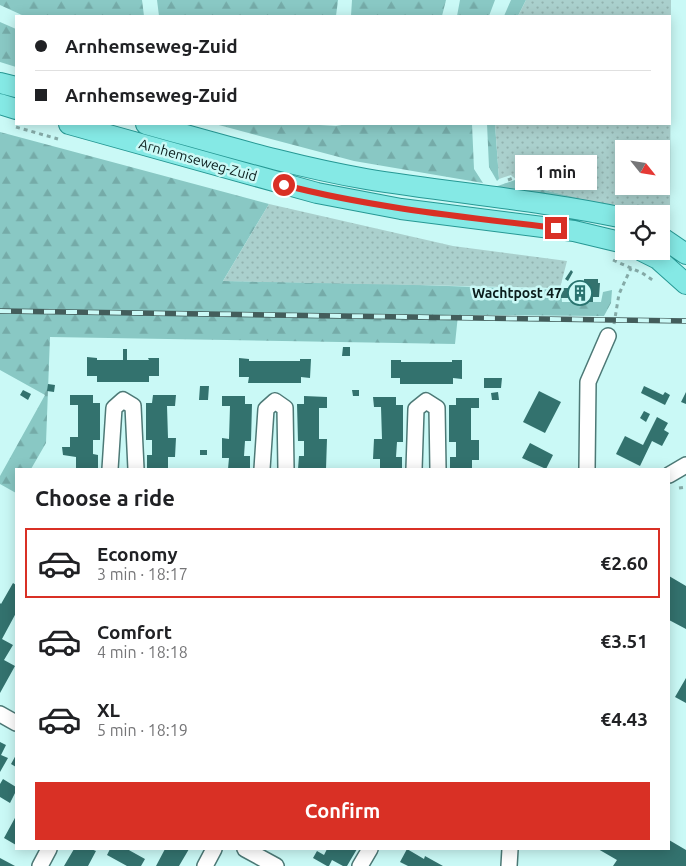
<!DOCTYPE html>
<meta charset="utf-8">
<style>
:root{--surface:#fff;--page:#f6f6f6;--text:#202124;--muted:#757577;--line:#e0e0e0;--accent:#d93025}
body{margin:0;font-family:Ubuntu,sans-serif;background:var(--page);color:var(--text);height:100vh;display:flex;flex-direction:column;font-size:19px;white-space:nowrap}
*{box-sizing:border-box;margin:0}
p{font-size:16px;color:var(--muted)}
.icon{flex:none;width:28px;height:28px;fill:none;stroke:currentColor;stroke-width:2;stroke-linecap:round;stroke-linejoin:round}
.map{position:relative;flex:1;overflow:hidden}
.drawer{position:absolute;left:15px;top:468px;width:655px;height:382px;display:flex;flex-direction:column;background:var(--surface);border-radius:0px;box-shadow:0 2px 12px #0003}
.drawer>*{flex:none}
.guide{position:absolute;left:15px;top:15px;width:656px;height:110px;border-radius:0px;box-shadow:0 2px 12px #0003;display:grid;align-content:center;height:110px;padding:0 20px;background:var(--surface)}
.needle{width:32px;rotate:120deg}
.fabs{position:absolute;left:615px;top:140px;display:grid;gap:10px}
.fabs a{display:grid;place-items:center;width:55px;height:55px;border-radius:0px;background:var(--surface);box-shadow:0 2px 12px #0003;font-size:25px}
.end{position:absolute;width:22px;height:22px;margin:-11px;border:6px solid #d93025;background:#fff;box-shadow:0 0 0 2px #fff}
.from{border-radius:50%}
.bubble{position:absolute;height:35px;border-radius:0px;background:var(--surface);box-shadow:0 2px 12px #0003;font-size:16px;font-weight:700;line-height:35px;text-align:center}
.guide b{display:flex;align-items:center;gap:18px;height:48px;font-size:19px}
.guide b+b{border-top:1px solid var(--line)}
.guide i{width:12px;height:12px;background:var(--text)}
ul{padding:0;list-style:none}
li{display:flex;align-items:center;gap:15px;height:70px;margin:0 10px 8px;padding:0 10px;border:2px solid transparent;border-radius:0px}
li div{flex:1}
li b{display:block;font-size:19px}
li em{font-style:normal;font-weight:700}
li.on{border-color:var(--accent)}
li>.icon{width:45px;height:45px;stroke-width:1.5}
h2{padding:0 20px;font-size:22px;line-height:60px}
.cta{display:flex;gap:10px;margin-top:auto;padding:10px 20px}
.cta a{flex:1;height:58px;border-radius:0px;background:var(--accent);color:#fff;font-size:20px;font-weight:700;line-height:58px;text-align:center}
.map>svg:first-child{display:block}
</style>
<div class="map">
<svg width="686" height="866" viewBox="0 0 686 866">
<defs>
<pattern id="forest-firs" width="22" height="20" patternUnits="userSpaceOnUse" patternTransform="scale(1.25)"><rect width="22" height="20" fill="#89c8c4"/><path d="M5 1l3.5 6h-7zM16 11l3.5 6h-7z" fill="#75aba8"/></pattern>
<pattern id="garden-dots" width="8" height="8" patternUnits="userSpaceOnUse" patternTransform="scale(1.25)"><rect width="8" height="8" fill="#aad0cd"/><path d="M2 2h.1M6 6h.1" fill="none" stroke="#91b2af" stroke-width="1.8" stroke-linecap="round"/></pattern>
</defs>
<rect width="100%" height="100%" fill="#caf9f6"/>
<path fill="url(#forest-firs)" d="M0 0H142L144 16H24L0 5Z
M157 0H338L336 16H159Z
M352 0H446L442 16H351Z
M460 0H495L489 16H457Z
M511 0H526L518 16H504Z
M0 22 16 29V67L0 62Z
M215 124H304L336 126 347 124H472L474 169 483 183 354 161Z
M487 124H495L499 179 497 181 489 167Z
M0 132 269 204 223 281 393 284 561 290 562 302H601L603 292 612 290 611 303 604 316 458 315 455 344 50 337 46 443 31 469H16V493L0 484V476L45 395 0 370Z
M515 180 544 190 641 211 645 214H625L486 190Z"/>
<path fill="url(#garden-dots)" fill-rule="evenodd" d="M526 0H671L670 219 661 221V214H645L641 211C618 206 523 190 511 175L499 179 495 124H670V16H518ZM624 149H661V186H624Z
M269 204 453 246 567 261 560 288 223 281Z"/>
<path fill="#33726e" d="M571 270 573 272 568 281 565 279Z
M584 279H598V283H600L599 297H593V302H576V298H561V288H576V283H584Z
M343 347H350V356H342Z
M123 349H127V360H149L148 358H159V376H149V382H97V376H87V357L97 358V360H123Z
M239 358 249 359V361H300V359H311L310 378 301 377V383H248L249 377H239Z
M391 360H401V362H452V360H462V379L453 378V384H400V378H391Z
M484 378H502L501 388H484Z
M48 384 55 385 54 392 47 391Z
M200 386H209L208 400H199Z
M644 386 663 395 665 392 670 395 665 405 641 393Z
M23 390 31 394 28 400 20 395Z
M352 390H359V396H353Z
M539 391 561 402 545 433 523 422Z
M498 392 499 400H492L491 393Z
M686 392V404L681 402Z
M70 395H93V403H100V440H93V454L98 455V469H76V457L63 455 62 447H70V437H78V405H70Z
M153 395H176L175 406H167L168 438H176L175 457H168V469H147V455H152V440H146V403H152Z
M222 396H245V404H252L251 441H245L244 456H250V469H228L229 458H222V438L229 439 230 406H222Z
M304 396 327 397V408H319V439H327L326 469H298L299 456H304V441H298L297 404H304Z
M373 397H396V405H403V442H397L396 457H402V469H380V459H373L374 439H382L381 407H374Z
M456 398H479V408H471V440H479V460H472V469H450V457H456V442H449V405H456Z
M644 411 650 414 646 422 640 418Z
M657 417 668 423 664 430 669 433 662 446 652 441 640 466 616 454 625 436 643 445Z
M530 443 553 455 546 469 522 458Z
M200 450H207V455H200Z
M669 576 686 586V629L669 620Z
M13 583 16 585V613L2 639 13 645 4 660 15 666 0 693V603L1 604Z
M686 678V703L675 697Z
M0 742 6 745 1 755 8 758 0 772Z
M16 755V767L11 764Z
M3 779 16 787V791L10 803 0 797V784Z
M16 816V845L4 838Z
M669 840 686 850V866H613L617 860 598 849H669Z
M74 849H91L96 851 88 866H64Z
M110 849H127L145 859 141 866H127L107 855Z
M165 849H189L179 866H156Z
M327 849H357L347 866H343L332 860 329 866H327L313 858 317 851 324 855Z
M407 849 424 859 425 856 443 866H408L400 862Z
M0 858 15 866H0Z"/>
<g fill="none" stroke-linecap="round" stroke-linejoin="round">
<defs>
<path id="minor" d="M110 469 114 408 123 400 133 406 136 469
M262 469 266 409 275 401 285 408 286 469
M414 469 416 409 426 401 437 408 438 469
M587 469 588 382 608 336
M669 475 686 465
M0 714 16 723
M245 849 276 866
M40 866 49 849
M205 866 214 849
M360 866 370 849
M509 866 510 849"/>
<path id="major" d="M0 83 16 87
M0 104 16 109
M69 124 317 193 401 209 574 231 624 243
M146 124C219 144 291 166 366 179 452 193 539 200 624 218
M661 237 686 254
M642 251 658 259 686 284"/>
</defs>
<use href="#minor" stroke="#4d7976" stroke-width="18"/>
<use href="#major" stroke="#269894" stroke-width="22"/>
<path stroke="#85aaa7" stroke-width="3" stroke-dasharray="4 4" stroke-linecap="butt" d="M16 127 58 139
M508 180 513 178 528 182
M637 206 652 209 658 214
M613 260 642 273 654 281
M614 324 619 294 631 268
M679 488 686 487"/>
<use href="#minor" stroke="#fff" stroke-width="15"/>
<use href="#major" stroke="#85e9e5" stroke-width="20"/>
<defs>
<path id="rail" d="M0 311 686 321"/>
</defs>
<use href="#rail" stroke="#435d5b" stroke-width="5.5"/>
<use href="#rail" stroke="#caf9f6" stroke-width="4" stroke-dasharray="11" stroke-linecap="butt"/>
</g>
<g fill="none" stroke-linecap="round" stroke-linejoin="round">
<path stroke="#d93025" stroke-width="6" d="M284 185C373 208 465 217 556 228"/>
</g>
<defs>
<symbol id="building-ring" viewBox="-11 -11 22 22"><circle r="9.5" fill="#caf9f6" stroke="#29736f" stroke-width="1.5"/><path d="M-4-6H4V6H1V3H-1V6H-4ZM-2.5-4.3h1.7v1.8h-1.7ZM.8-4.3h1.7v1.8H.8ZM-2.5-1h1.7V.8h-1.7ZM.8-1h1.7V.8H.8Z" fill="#29736f"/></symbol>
</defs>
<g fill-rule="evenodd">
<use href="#building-ring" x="566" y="279" width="28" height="28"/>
</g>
<g text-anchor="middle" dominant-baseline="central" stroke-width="5" stroke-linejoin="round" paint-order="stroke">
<g font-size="14" fill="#0b1d1c" stroke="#caf9f6">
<text transform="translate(198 160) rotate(16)">Arnhemseweg-Zuid</text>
</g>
<g font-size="14" font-weight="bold" fill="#0b1d1c" stroke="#caf9f6" text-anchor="end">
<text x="562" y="293">Wachtpost 47</text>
</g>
</g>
</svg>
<div class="fabs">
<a><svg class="needle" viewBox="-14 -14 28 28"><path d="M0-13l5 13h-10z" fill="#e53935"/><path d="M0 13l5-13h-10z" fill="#757577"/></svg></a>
<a><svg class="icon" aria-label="locate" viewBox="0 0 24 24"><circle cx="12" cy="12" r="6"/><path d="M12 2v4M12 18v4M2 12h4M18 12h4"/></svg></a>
</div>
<i class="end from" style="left:284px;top:185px"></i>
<i class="end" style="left:556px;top:228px"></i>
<div class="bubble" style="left:515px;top:155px;width:82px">1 min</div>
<div class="guide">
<b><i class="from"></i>Arnhemseweg-Zuid</b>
<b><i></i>Arnhemseweg-Zuid</b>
</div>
<section class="drawer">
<h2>Choose a ride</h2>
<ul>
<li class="on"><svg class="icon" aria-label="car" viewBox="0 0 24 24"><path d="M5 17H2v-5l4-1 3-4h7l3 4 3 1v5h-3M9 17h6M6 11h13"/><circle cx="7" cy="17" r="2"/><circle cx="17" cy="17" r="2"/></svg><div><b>Economy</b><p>3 min · 18:17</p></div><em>€2.60</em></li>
<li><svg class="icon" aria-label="car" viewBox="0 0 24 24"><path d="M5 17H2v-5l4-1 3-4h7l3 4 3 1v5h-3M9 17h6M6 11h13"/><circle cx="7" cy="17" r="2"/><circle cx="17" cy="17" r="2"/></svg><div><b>Comfort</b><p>4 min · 18:18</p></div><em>€3.51</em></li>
<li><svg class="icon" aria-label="car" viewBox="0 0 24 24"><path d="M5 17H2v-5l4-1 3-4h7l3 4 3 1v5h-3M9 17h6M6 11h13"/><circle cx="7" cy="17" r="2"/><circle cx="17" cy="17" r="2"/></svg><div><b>XL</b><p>5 min · 18:19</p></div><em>€4.43</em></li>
</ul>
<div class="cta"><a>Confirm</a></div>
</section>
</div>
